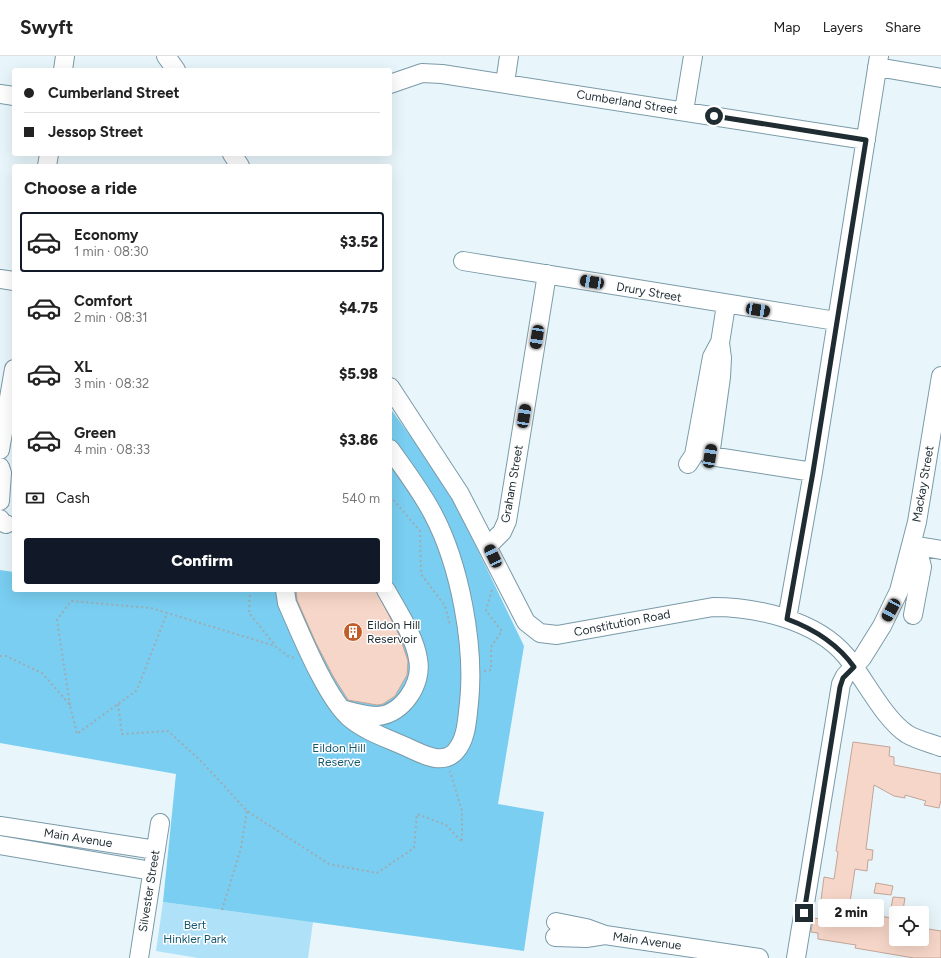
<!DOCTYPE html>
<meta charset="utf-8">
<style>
:root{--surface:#fff;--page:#f2f2f2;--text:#222;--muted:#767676;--line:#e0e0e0;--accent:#111827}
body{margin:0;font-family:Figtree,sans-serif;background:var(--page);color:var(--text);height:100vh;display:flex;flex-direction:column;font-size:15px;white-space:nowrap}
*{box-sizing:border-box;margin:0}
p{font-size:13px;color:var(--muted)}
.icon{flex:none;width:22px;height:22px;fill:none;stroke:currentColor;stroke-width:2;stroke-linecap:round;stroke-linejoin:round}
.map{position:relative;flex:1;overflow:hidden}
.panel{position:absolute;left:12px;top:108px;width:380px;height:428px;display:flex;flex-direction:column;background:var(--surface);border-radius:4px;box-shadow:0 4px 16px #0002}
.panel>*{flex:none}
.banner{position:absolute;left:12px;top:12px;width:380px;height:88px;border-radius:4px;box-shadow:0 4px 16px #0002;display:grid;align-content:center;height:88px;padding:0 12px;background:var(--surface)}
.buttons{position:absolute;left:889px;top:850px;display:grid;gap:8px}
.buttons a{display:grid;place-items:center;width:40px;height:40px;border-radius:4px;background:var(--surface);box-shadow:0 4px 16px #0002;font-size:20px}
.end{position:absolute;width:18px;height:18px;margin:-9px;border:5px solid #1f2c31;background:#fff;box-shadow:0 0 0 2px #fff}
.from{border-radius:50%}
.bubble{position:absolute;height:28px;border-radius:4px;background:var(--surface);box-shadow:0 4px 16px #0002;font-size:13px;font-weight:800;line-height:28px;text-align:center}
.car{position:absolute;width:12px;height:24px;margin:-12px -6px;border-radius:5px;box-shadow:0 0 3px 1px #0007;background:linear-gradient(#222 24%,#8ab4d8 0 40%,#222 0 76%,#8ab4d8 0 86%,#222 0)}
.banner b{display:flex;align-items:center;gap:14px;height:38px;font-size:15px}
.banner b+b{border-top:1px solid var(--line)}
.banner i{width:10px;height:10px;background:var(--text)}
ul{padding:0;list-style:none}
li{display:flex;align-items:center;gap:12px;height:60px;margin:0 8px 6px;padding:0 4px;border:2px solid transparent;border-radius:4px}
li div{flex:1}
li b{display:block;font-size:15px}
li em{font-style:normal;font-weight:800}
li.active{border-color:var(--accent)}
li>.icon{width:36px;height:36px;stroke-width:1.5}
h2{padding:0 12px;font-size:18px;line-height:48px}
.pay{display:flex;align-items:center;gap:10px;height:44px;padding:0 12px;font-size:15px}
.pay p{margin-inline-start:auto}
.button{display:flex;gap:8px;margin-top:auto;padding:8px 12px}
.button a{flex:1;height:46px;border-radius:4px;background:var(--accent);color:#fff;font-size:16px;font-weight:800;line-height:46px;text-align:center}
header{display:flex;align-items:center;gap:24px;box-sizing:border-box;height:56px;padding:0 20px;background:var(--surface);border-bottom:1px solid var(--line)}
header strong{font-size:19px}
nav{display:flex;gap:22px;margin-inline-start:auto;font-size:14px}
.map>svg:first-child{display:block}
</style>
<header>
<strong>Swyft</strong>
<nav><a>Map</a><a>Layers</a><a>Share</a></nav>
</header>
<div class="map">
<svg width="941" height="902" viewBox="0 0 941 902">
<rect width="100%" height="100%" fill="#e8f6fc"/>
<path fill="#afe2f8" d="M163 846 313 866 308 902H198L156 895Z"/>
<path fill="#79cef1" d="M390 352 447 430 524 590 498 748 544 756 524 895 163 846 176 718 0 687V514L14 516V534H390Z"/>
<path fill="#f6d6c8" stroke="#c3a597" d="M296 534H376L400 581 408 605 407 619 395 640 383 648 377 649 348 644 333 620 316 587 297 544Z
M853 686 890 691 889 700 894 701V709L941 718V744L939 752 924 749 926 745 905 739V742L894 740 874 729 866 793 873 794 872 804H868L867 815 855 813 849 853 895 863 893 874 896 875V883H922V872L941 875V902H914L855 892 856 889 818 883V877L811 876 813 862 821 863 824 844H821L824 821 834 823 838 796 836 795Z
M876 827 893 830 891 839 874 837Z
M893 841 905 842 903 854 891 852Z"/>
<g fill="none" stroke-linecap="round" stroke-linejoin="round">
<defs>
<path id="minor" d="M166 0 176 14
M877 11 941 22
M63 14 65 0
M505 27 509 0
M390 28 422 17 442 18 866 84
M0 38 14 40
M684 55 693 0
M232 98 240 110
M47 110 49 98
M463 205 836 265
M0 223 14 225
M726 249 720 287 722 302 721 321 710 400 813 416
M390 331 460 438 526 566 540 577 557 579 713 551C756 551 816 564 846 600 864 622 884 663 907 678 917 684 930 687 941 691
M0 394 14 313
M688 408 694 399 712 301 719 288
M0 411 2 417 0 445
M0 463 2 466 6 468
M912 489 920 503 922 511 913 559
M912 489 941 494
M488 490 502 476 507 465 547 218
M285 534 287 547C300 576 327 644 351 663 368 677 393 684 413 694 426 700 443 708 455 696 467 683 467 663 469 647 475 590 460 509 433 458 421 435 405 414 390 393
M787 563 813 416 879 0
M345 654C356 657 366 660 378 660 403 658 423 627 418 603 415 581 397 554 386 534
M0 770 156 794
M0 789 152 815
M605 879 759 902
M555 881 586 882 605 879 586 872 556 866
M139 902 160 767
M796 902 841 628 845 620 862 602 882 570 899 535 917 466 941 320"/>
</defs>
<use href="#minor" stroke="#7a9aa8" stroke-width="20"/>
<path stroke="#9eacb2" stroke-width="2" stroke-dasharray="2 3" stroke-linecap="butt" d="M390 440 420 475 421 518 445 550 450 569
M250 534 249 557 275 589
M0 600H6L42 617 70 649 77 678 137 634 167 557
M484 615 491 614V591L502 575 486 555 492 533
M118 648 122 678 168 675 202 706 247 755 329 808 377 817 414 792 417 758 446 769 462 786V755L450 715
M70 649 57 564 71 545 151 552 275 590 288 600 295 602
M222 854 241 792 247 755"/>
<use href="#minor" stroke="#fff" stroke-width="18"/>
</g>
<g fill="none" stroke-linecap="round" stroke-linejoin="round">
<path stroke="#1f2c31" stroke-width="5" d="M714 60 866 84 813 416 787 563C814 573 837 587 854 611L843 622 840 631 804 857"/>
</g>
<defs>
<symbol id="building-disc" viewBox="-11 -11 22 22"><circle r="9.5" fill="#c25d29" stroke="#fff"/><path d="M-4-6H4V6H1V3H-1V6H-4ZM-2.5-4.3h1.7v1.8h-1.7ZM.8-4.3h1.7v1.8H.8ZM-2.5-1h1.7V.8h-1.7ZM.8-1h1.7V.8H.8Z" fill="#fff"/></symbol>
</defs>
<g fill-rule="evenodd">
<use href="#building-disc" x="342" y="565" width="22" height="22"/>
</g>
<g text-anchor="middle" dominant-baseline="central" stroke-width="3" stroke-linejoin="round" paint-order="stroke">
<g font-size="12" fill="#1f2c31" stroke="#fff">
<text transform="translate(627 46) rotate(9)">Cumberland Street</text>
<text transform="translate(649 236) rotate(10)">Drury Street</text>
<text transform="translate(512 428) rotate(-80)">Graham Street</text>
<text transform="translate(923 428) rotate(-80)">Mackay Street</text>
<text transform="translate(622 567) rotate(-11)">Constitution Road</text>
<text transform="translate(78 782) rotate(9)">Main Avenue</text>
<text transform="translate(149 835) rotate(-81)">Silvester Street</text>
<text transform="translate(647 885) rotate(8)">Main Avenue</text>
</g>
<g font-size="12" fill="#1f2c31" stroke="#fff" text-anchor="start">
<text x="367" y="569">Eildon Hill<tspan x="367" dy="14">Reservoir</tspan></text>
</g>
<g font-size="12" fill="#135971" stroke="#fff">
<text x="339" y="692">Eildon Hill<tspan x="339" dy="14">Reserve</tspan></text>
<text x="195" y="869">Bert<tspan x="195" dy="14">Hinkler Park</tspan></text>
</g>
</g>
</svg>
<div class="buttons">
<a><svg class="icon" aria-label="locate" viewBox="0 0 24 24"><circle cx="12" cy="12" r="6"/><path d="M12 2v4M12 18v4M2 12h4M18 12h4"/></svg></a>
</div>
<i class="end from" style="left:714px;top:60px"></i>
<i class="end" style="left:804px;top:857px"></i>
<div class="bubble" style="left:818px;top:843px;width:66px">2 min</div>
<i class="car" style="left:592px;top:226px;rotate:280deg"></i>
<i class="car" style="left:758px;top:254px;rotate:99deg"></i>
<i class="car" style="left:537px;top:281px;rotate:189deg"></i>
<i class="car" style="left:524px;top:360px;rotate:9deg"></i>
<i class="car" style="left:710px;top:400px;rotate:9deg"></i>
<i class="car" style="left:493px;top:500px;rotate:335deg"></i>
<i class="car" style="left:891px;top:554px;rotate:209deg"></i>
<div class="banner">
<b><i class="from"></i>Cumberland Street</b>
<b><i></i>Jessop Street</b>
</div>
<section class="panel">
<h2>Choose a ride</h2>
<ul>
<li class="active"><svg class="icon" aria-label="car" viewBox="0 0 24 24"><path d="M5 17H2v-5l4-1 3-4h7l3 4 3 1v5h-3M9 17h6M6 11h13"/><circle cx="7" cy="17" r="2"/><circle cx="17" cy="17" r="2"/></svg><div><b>Economy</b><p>1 min · 08:30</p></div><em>$3.52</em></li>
<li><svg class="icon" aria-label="car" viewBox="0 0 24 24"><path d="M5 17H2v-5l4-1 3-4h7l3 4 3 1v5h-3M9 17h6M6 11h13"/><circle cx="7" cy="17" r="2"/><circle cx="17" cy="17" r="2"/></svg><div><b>Comfort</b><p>2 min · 08:31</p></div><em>$4.75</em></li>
<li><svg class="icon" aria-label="car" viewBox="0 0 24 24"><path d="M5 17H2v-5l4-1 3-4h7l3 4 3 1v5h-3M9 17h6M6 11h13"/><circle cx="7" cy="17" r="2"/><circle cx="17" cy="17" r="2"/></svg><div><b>XL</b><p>3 min · 08:32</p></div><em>$5.98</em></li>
<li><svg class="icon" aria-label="car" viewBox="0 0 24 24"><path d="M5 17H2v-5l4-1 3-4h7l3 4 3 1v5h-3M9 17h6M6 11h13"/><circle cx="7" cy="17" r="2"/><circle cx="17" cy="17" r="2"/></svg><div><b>Green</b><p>4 min · 08:33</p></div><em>$3.86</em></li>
</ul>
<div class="pay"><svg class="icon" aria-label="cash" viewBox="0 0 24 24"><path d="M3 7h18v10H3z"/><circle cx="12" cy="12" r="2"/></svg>Cash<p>540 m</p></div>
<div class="button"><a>Confirm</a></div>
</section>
</div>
